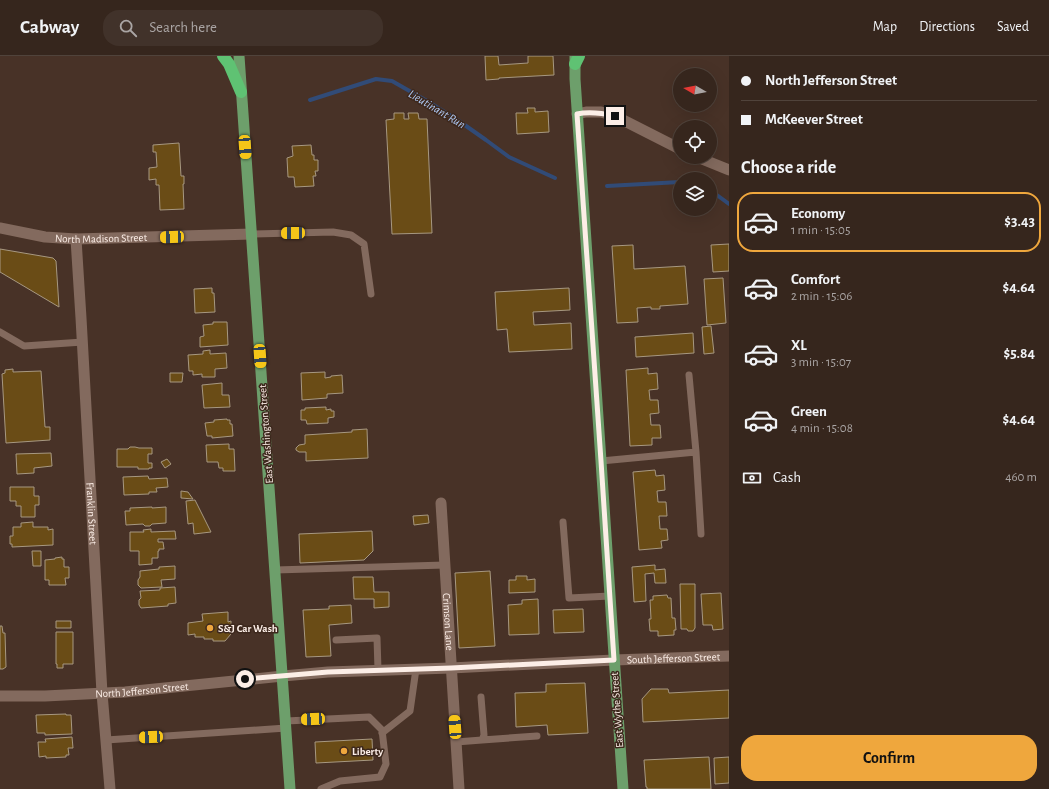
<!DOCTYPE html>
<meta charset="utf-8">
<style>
:root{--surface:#36261d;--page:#41322a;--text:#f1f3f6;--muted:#aaa5a4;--line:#50433b;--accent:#efa73d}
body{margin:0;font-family:"Alegreya Sans",sans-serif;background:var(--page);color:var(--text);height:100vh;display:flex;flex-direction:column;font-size:15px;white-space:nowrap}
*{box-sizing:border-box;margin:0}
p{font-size:13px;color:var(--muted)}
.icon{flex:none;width:22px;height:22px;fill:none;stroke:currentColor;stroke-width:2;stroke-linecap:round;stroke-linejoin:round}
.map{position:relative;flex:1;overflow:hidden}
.side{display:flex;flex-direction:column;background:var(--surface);width:320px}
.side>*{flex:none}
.hud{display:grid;align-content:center;height:88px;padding:0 12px;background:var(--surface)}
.needle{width:26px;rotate:279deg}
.controls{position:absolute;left:673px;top:12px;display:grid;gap:8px}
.controls a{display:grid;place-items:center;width:44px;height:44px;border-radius:50%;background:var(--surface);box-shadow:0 4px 16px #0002,0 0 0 1px var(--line);font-size:20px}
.end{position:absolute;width:18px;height:18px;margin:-9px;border:5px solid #fceee7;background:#111;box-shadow:0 0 0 2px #111}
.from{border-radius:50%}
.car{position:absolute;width:12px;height:24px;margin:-12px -6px;border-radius:5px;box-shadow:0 0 3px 1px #0007;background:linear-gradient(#f5c518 24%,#345 0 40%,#f5c518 0 76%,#345 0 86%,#f5c518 0)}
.hud b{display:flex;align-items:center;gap:14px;height:38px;font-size:15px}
.hud b+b{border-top:1px solid var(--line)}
.hud i{width:10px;height:10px;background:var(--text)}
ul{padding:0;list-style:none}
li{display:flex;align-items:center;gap:12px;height:60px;margin:0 8px 6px;padding:0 4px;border:2px solid transparent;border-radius:16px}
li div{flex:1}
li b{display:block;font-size:15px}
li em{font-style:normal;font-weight:700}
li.current{border-color:var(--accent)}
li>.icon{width:36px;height:36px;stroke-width:1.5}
h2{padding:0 12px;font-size:18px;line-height:48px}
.pay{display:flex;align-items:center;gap:10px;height:44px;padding:0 12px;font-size:15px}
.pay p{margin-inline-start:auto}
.cta{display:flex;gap:8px;margin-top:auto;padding:8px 12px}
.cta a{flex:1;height:46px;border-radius:16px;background:var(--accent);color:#111;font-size:16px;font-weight:700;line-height:46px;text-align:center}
header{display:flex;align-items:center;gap:24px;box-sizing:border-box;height:56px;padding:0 20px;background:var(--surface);border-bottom:1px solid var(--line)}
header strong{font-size:19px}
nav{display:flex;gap:22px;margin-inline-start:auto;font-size:14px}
.search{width:280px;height:36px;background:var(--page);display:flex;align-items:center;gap:10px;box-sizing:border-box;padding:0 14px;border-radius:16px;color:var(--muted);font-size:15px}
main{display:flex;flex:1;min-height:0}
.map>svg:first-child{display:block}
</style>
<header>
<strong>Cabway</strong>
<div class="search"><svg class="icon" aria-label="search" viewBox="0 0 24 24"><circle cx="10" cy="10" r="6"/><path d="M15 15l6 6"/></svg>Search here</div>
<nav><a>Map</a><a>Directions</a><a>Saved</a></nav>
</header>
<main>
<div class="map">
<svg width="729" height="733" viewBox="0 0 729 733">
<rect width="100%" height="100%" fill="#483227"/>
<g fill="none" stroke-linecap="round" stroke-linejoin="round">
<path stroke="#314b77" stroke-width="4" d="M310 44 376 23 392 25 427 45 459 65 486 84 509 101 555 122
M607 130 680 126
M710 134 729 148"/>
</g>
<path fill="#6a4c16" stroke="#a79881" d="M485 0H498L499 9 528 7V0H553L554 19 499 22V23L486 24Z
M527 52H535V56L548 55 549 76 517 78 516 57H528Z
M394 57H404V63H409L408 57H418L419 63H427L432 177 392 178 386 64 394 63Z
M179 87 181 120H184V128H183L184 153 160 154 159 129H156V123L149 124V112L157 111 156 96H153V89Z
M311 89 312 99H314V104H318V115H315L316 120H313L314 130 295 131 294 121H288L287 102 293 100 292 90Z
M729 188V215L713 216 711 189Z
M633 189 634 213 685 210 688 248 660 250V253H651V251L637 252 638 266 617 267 612 190Z
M0 193 53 202 56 205 59 251 0 216Z
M723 222 726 267 707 269 704 223Z
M212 232V237H214L215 256 195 257 194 233Z
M569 232 570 254 533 256 534 269 571 267 572 293 509 296 507 273 497 274 495 236Z
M213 266H227L228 289 200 291V281L204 280 203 269 213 268Z
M711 270 714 297 704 298 702 271Z
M693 277 694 297 636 301 635 281Z
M210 294V298L226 297 227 312 215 313V321H202V318L193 319V315H189L188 299 203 298V295Z
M648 312V318L657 317 658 333 649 334 650 344H658L659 357 650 358 651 369H660L661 382H652V389L630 390 626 314Z
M13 313V316L41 315 45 371H50V384L6 387 2 318 5 317V314Z
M325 316V322L331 321V320L342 319 343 337 327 338V342L302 344 301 317Z
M170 317H183L182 326H170Z
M222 327V339H229L230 351 204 352 202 329Z
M326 351V354L331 353V355H334V361L328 362V367L307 368 306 364H301V354H305V352Z
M227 363V364H230V368H232L233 380 212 382V380H207L205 367 214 366V364Z
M367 373 368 402 306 405V396H299L296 394V392L299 389 305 388V379L352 376V374Z
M229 388V393H234L235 415H223V412H219L218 406H207L206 389Z
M130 391H135L139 392H152V398H148V407H152V412H149V413H138V411H117V393H128Z
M51 397 52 410 34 412V417L17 418 16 398Z
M167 403 171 408 165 412 161 406Z
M655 414 656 420 664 419 665 434 657 435 658 446H666L667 460H659L660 473H667L668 484 661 485 662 492 639 494 633 416Z
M148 420 149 423 167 422 168 431 156 432 157 436H149V438L124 439 123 421Z
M10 431H34V440H39V449H35V461H21V450H16V445H10Z
M181 435 188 436 193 443 181 442Z
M195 444 211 476 194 478 193 467 188 468 186 445Z
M152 451V452L166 451V467L152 468 150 470H145L143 468 126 469 125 455H130V452Z
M428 459 429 467 414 469 413 460Z
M33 466V471H48V474L53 473V489L12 491V488H10V480H13V471H21V467Z
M151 473V476L175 475 176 483H158V486H163L164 493H159V495H158V502H152V508L139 509V495H130V476H144L143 474Z
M372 475 373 495 364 504 300 507 299 478Z
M32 495H41V510H33Z
M62 501V503H64V511H69V522H65L66 529H49V524H45V504L55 503V502Z
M655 509V514L665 513 666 527H655L654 517 645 518 646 545 634 546 632 511Z
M175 510V523L161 524 162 531 141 532 138 529V524L140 521V515L159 513V511Z
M490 515 495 590 459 592 455 517Z
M516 520H527V524L535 523V536L509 537V524H516Z
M353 521H373L374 536H389V551L374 552V543H354Z
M680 528H695V572L693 575H688L687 573H681Z
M175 531 176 547 168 548V550L141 552 139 549V544L141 542 140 535 160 534V532Z
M721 537 723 573 713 574 712 569H703L701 538Z
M667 539 668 542H671L672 562H675L676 574H674V579L658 580V575H650L649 563H651L650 544H653V540Z
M538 543 539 578 509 579 508 549 522 548V544Z
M351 549 352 567 329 569 331 600 306 601 303 554 329 553V550Z
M583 553 584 576 554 577 553 554Z
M228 556V566L231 565V578L225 585H213V583H204V581H195V578L188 579V567L203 565 202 558Z
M56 565H71V572H56Z
M0 570H2L3 577H5L6 611 3 613H0Z
M56 576H73V608H63V612H57V608H56Z
M585 627 588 677 548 679 547 669 516 671 515 637 546 636V628Z
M651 633H668L669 637 729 634V662L643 666 642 643Z
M66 658V659H71L72 678 45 679V677H37L36 659Z
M72 681 73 692H68L69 699H66V701L46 702V700L39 701 38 686H46L45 683Z
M372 683 373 704 316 707 315 686Z
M709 701 711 733H647V731H646L644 704Z
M729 701V727L715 728 714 702Z"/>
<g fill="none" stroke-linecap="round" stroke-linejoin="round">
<path stroke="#836a5e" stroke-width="7" d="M252 178 333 176 351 179 364 188 371 238
M0 276 24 290 83 286
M689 319 696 396
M601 405 696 396 701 478
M563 466 569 542 610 540
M275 514 445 509
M336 584 377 582 378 614
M286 665 369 661 382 674 386 708 380 721 340 725 321 733
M382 677 410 655 416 613
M106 684 286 672
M482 684 537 680
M456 686 482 684 484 679 481 641"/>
<g stroke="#836a5e" stroke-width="11">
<path d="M577 58 586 56H601L615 60 680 93"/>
<path d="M697 101 729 114"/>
<path id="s1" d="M0 172 45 181 76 183 252 178"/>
<path id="s2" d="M76 183 81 262 102 637 110 733"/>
<path id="s3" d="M441 447 459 733"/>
<path id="s4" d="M0 640H45L125 636 283 620"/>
</g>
<path stroke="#836a5e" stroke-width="11" id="s5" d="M283 620 328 616 451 612 614 604 729 600"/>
<path stroke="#6d9f6b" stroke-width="11" d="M239 0 290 733
M575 0V23L601 405 623 733"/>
<path stroke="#5fc273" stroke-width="12" d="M223 0 229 8 241 36
M575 8 579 0"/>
</g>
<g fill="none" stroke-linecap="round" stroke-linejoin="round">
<path stroke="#fceee7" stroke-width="5" d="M245 623 328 616 451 612 614 604 601 405 577 58C590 55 602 57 615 60"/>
</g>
<g fill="#efa73d" stroke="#3d281d" stroke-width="1.5">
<circle cx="210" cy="572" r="4"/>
<circle cx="344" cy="695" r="4"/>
</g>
<g text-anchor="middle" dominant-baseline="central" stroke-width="3" stroke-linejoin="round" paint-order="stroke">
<g font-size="11" fill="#fceee7" stroke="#3d281d">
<text stroke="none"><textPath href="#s1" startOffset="102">North Madison Street</textPath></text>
<text transform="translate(266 378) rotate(-94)">East Washington Street</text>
<text stroke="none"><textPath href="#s2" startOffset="275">Franklin Street</textPath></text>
<text stroke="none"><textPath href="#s3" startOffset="119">Crimson Lane</textPath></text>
<text stroke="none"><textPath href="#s5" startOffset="391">South Jefferson Street</textPath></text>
<text stroke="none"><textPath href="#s4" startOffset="142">North Jefferson Street</textPath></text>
<text transform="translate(617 654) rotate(-94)">East Wythe Street</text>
</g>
<g font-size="11" font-weight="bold" fill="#fceee7" stroke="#3d281d" text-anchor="start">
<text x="218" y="572">S&amp;J Car Wash</text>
<text x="352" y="695">Liberty</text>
</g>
<g font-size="12" font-style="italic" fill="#afc9f4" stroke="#3d281d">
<text transform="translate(437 53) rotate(31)">Lieutinant Run</text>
</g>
</g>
</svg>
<div class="controls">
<a><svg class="needle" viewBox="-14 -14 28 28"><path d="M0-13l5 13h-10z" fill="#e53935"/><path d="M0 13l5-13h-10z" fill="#aaa5a4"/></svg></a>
<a><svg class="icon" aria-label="locate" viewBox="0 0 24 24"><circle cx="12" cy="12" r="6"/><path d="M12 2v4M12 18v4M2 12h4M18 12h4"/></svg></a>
<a><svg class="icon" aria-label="layers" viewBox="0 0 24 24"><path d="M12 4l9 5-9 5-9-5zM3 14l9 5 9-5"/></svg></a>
</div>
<i class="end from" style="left:245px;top:623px"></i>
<i class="end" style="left:615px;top:60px"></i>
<i class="car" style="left:245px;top:91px;rotate:176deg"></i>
<i class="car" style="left:293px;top:177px;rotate:269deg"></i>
<i class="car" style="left:172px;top:181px;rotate:268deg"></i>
<i class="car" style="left:260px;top:300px;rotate:176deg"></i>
<i class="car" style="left:313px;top:663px;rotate:267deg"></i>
<i class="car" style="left:455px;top:671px;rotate:356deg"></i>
<i class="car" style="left:151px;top:681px;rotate:267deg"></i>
</div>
<section class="side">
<div class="hud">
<b><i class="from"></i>North Jefferson Street</b>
<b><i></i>McKeever Street</b>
</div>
<h2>Choose a ride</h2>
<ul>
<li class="current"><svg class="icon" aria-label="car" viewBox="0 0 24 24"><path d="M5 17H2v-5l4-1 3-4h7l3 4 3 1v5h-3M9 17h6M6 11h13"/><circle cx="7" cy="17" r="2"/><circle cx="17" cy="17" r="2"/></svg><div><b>Economy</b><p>1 min · 15:05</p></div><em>$3.43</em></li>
<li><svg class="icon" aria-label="car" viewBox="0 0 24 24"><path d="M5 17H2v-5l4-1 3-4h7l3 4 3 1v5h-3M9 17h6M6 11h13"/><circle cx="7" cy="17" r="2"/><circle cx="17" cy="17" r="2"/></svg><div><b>Comfort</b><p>2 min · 15:06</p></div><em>$4.64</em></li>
<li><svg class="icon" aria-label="car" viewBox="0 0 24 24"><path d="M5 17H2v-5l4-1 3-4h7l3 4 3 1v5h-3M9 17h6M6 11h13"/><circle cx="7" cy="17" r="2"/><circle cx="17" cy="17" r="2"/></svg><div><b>XL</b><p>3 min · 15:07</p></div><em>$5.84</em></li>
<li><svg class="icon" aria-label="car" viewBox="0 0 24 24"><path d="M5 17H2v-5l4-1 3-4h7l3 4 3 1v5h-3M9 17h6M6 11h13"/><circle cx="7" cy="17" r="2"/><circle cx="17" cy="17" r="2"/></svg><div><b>Green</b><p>4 min · 15:08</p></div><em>$4.64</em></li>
</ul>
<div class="pay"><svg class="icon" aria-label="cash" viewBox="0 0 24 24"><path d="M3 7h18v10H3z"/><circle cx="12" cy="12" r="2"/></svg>Cash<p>460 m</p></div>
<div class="cta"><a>Confirm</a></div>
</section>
</main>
